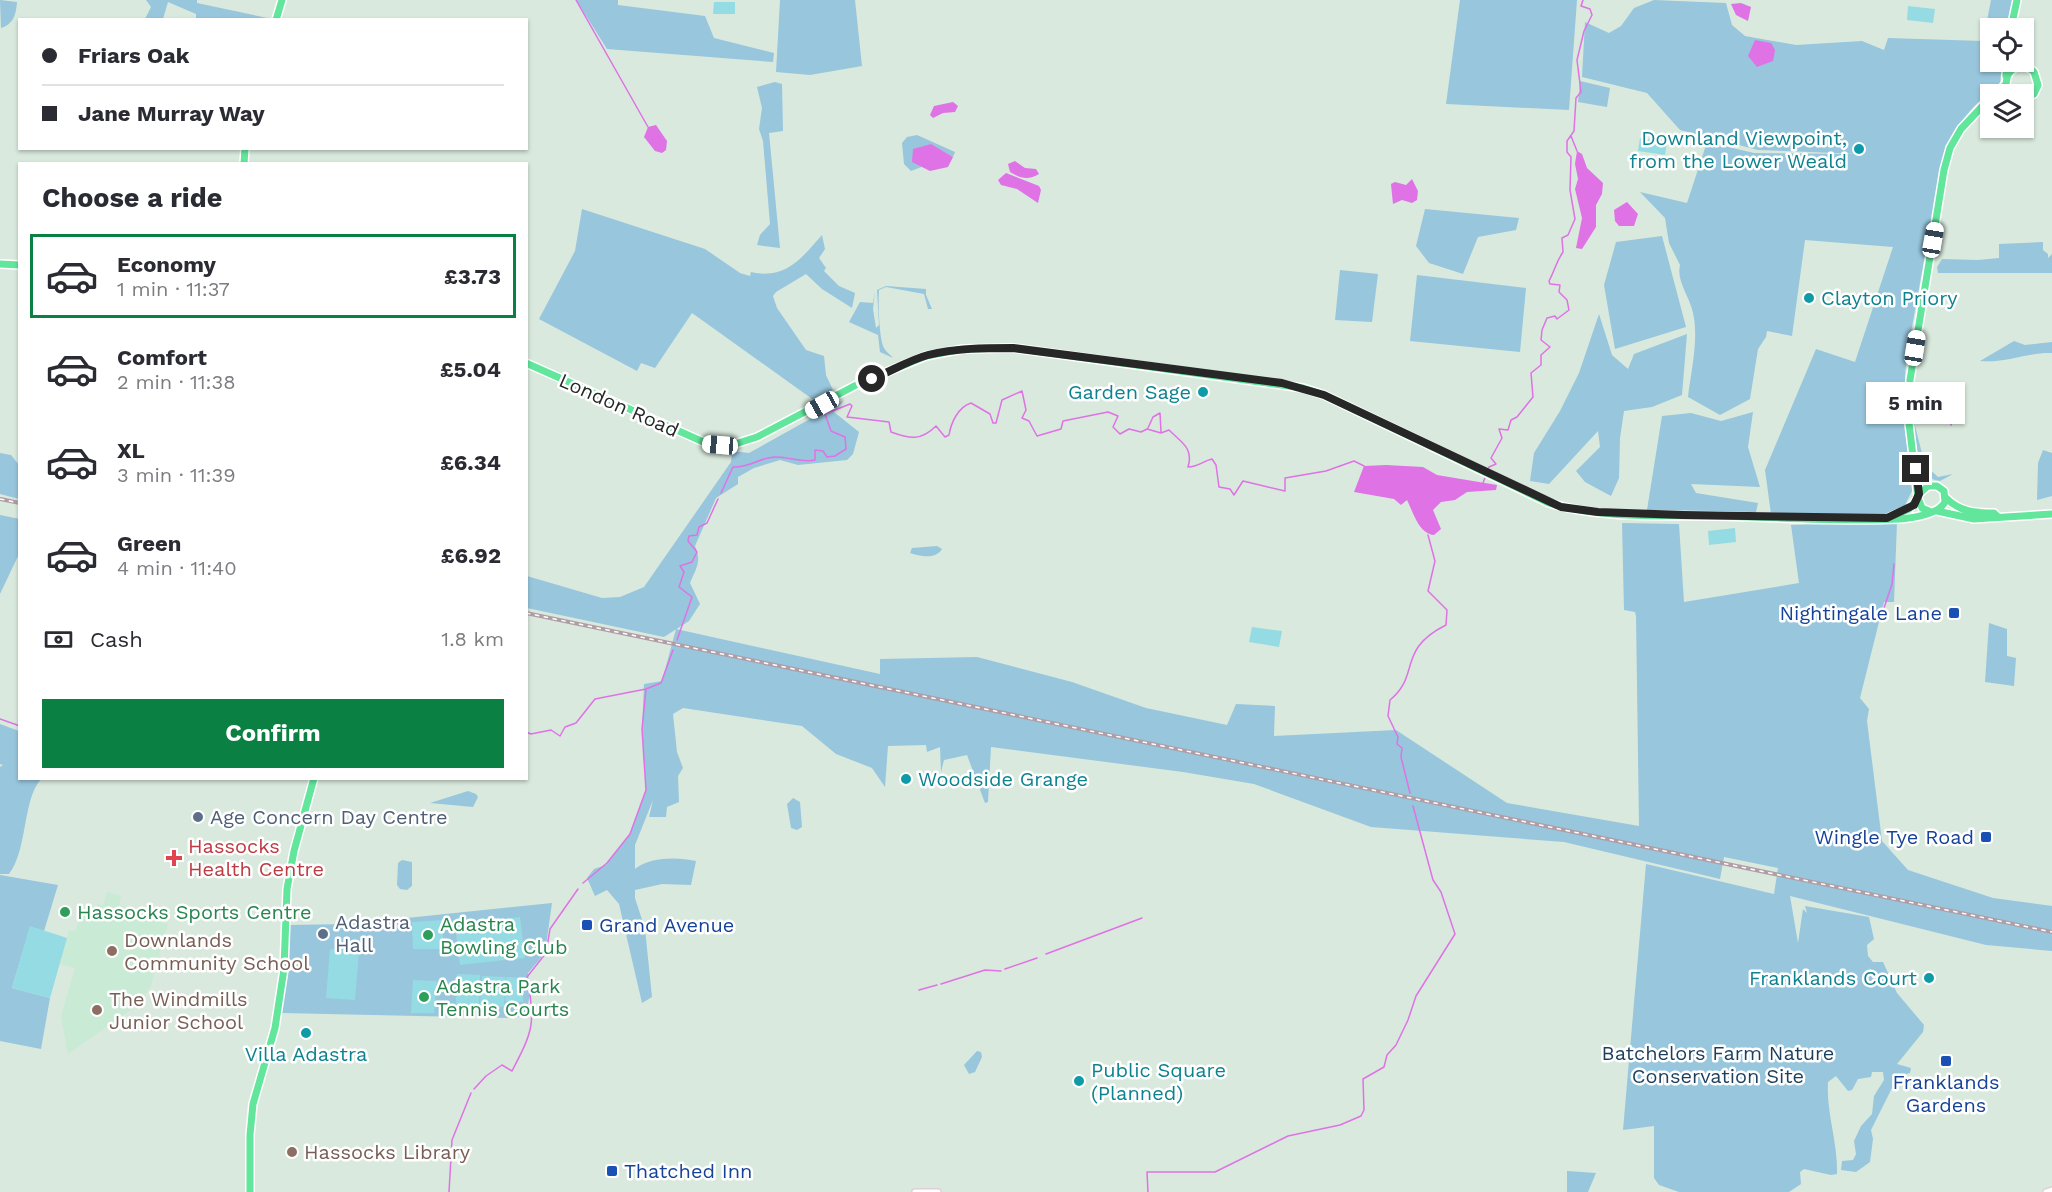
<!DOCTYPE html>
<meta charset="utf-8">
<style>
:root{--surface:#fff;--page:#f2f2f3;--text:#2b2b33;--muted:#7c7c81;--line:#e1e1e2;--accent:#0b8043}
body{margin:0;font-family:"Work Sans",sans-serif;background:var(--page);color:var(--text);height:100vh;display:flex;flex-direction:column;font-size:22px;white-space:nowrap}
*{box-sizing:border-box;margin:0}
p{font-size:20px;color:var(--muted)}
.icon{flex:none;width:33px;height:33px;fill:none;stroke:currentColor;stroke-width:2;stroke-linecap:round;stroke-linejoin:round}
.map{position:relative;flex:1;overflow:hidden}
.sheet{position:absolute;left:18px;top:162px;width:510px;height:618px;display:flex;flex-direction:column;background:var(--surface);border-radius:0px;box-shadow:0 2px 4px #0004}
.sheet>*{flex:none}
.hud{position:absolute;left:18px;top:18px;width:510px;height:132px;border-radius:0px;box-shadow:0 2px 4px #0004;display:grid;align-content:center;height:132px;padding:0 24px;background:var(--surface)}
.tools{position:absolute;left:1980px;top:18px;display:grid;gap:12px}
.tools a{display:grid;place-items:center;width:54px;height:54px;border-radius:0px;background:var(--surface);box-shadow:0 2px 4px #0004;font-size:30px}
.end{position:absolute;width:27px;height:27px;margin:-14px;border:8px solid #272727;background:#fff;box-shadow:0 0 0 3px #fff}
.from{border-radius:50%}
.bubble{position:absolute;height:42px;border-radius:0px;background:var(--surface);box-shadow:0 2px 4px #0004;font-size:20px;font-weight:700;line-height:42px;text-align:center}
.car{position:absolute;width:18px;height:36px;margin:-18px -9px;border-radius:8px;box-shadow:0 0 4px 2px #0007;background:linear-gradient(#fff 24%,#345 0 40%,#fff 0 76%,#345 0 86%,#fff 0)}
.hud b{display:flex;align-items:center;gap:21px;height:57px;font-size:22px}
.hud b+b{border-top:2px solid var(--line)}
.hud i{width:15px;height:15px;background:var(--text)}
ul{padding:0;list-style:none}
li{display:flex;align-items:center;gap:18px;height:84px;margin:0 12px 9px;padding:0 12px;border:3px solid transparent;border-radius:0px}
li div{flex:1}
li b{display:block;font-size:22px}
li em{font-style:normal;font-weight:700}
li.selected{border-color:var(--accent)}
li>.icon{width:54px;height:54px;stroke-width:1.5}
h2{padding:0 24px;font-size:27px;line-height:72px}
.pay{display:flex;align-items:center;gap:15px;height:66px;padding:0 24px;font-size:22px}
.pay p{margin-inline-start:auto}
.cta{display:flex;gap:12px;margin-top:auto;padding:12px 24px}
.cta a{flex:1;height:69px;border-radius:0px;background:var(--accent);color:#fff;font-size:24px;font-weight:700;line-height:69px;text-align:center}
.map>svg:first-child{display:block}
</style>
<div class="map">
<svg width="2052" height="1192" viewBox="0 0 2052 1192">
<rect width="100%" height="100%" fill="#d9e9dd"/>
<path fill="#c9ead5" d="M107 892 121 896 119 905 129 908 137 916 168 924 151 985 139 1004 68 1054 61 1016 75 968 60 964 69 930 75 931 86 905 96 908 98 904 103 906Z"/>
<path fill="#98c6dd" d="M0 0 17 2C16 14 14 24 1 28Z
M146 0H197V3L272 19H196V14L168 2 163 19H145L151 7Z
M576 0H618V5L705 16 714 38 774 53 773 62 607 49Z
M780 0H855L862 66 810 75 776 72Z
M1460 0H1577L1569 110 1446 104Z
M1654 0 1726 3 1732 25 1745 36 1796 45 1862 41 1884 50 1888 38 1983 41 1991 0H2013L2007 28H1990V62H2002L2000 84C1967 109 1954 127 1941 167L1906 360 1903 417 1913 489 1904 507 1885 515 1771 514 1765 470 1816 349 1855 362 1893 247 1805 240 1792 336 1767 331 1766 337 1758 349 1750 399 1720 415 1688 397C1691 371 1699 339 1693 313 1690 297 1676 281 1680 265L1669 243 1665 218 1640 192 1687 203 1707 142 1754 153 1860 154 1758 150 1680 130 1647 93 1582 77 1585 22 1609 33 1621 26 1634 8Z
M1580 81 1610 88 1607 107 1578 102Z
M775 82 782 84 783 131 769 133 780 248 757 245 760 235 770 224 763 141 759 129 762 108 757 87Z
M917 135 955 152 953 157 930 144 924 166 911 171 904 164 902 143 907 137Z
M582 209 705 249 740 273 750 276 751 272C785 280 801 259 822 235L825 249 819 258 826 268 824 271 839 286 855 293 852 308 822 289 806 274 776 292 773 296 777 308 806 350 824 356 826 375 833 390 815 401 692 313 655 368 641 363 637 371 539 319 575 251Z
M1425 209 1519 218 1516 230 1478 237 1463 274 1429 263 1416 246Z
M1662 236 1686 327 1615 349 1604 285 1616 242Z
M2043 242V250L2048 254V258L2052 254V273H1938L1937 267 1942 259 1978 260 1999 258V244Z
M1340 270 1378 274 1372 322 1335 320Z
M1417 275 1526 288 1520 352 1410 341Z
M886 286 926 289V295L932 309H928L924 294 886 287 879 290C878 302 879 339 884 348 886 352 891 355 893 358L880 352 878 335 849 322 860 302 873 303 875 291 873 309 876 328 879 325 877 290Z
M1599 314 1612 355 1628 369 1634 354 1687 334 1682 395 1652 407 1624 411 1620 438 1619 478 1611 496 1585 482 1576 471 1600 447 1598 431 1549 484 1530 481 1534 453 1560 411 1579 373Z
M2014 341 2025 345 2052 342V353C2027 352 2008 363 1980 361Z
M844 400 834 412 859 432 853 454 847 460 798 465 780 460 754 468 738 477V484L716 498 695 546C702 562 696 568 690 583L700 604 689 621 664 637 527 608V576L602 598 620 597 644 587 731 462 732 451 749 453Z
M1753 412 1748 447 1760 487 1691 484 1696 493 1758 503 1756 512 1647 510 1662 416 1691 413 1721 421Z
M1914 422 1925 465 1938 477 1953 474 1940 481 1935 480C1916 473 1916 440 1914 422Z
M2043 450 2052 453V496L2037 500 2038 463Z
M0 453 11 455 19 465V499L0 494Z
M0 515 20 519 19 554 0 594Z
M1897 522 1894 602H1884L1860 698 1869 709 1867 721 1882 841 1908 870 1993 898 2052 906V951L1986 945 1790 896 1798 943 1803 909 1807 913 1805 906 1869 917 1874 939 1867 945 1868 956 1873 962H1883L1897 993 1924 1025 1923 1032 1897 1064 1911 1068 1910 1073 1898 1076 1871 1130 1873 1139 1870 1162 1856 1172 1841 1170 1842 1161 1853 1160 1856 1154 1854 1141 1861 1126 1872 1114 1874 1096 1884 1080 1883 1072H1872L1871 1077 1858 1079 1852 1090 1848 1091 1836 1076 1828 1082C1826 1112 1838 1143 1837 1174L1831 1175 1804 1169 1800 1172 1801 1184 1789 1192H1679L1659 1185 1654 1178V1126L1623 1130 1646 864 1774 894 1778 868 1724 857 1720 879 1564 842 1371 827 1254 784 1183 772 991 747 988 802 985 803 967 755 944 760 941 772 940 747 927 752 926 745 888 746 885 787 872 768 836 754 802 726 683 708 673 714 677 752 683 768 678 776 679 802 667 807 666 817H649L653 800 635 845V869C650 857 677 857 696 861L691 885 662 884 635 890V898L645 929 652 997 642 1003 619 904 607 890 595 896 587 878 594 869 606 865 630 834 646 790 642 729 644 684 662 681 676 629 880 674V659L977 657 1072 682 1146 708 1227 725 1236 704 1275 706 1274 736 1396 730 1507 803 1639 826 1636 616 1635 612 1624 610 1622 523 1679 524 1684 602 1799 583 1791 525Z
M937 546 942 549C935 560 920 556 910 553L912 548Z
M1989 623 2007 629V656L2016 658 2014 686 1985 682Z
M0 724 19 731 20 778 41 779C22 801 28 849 9 874H0V767L3 765 0 764Z
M468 791 476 794 478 797 473 807 430 803Z
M793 798 800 802 802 827 797 830 791 828 787 804Z
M402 860 412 862V886L407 890 400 889 397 885 398 863Z
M0 875 58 885 44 931 30 927 12 988 50 998 41 1049 0 1041Z
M552 903 545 953 528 973 530 994 526 1015 514 1018 281 1013 287 970 289 925 349 924Z
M977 1051 981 1052 982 1057 975 1072 969 1074 964 1065Z
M1567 1171 1596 1173 1588 1192H1567Z"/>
<path fill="#95dbe3" d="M714 2H735V14H713Z
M1908 6 1935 9 1933 23 1907 20Z
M1640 138 1667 142 1665 155 1638 151Z
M1735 528 1736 542 1709 545 1708 531Z
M1252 627 1282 631 1279 647 1249 642Z
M520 917 525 958 460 965 455 925Z
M443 920V949H413L412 922Z
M30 926 67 938 50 998 12 988Z
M330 949 359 951 355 1000 326 998Z
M457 974 480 975 479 1006 456 1004Z
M482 976 505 977 504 1007 480 1006Z
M506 977 524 978 523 1002 505 1001Z
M413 980 437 981 434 1013H411Z"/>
<path fill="#df72e5" d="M1741 3 1751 7 1748 21 1736 15 1731 4Z
M1755 40 1771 43 1775 50 1773 61 1757 67 1748 56Z
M953 102 958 106 955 112 943 113 933 118 930 115 934 106Z
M656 125 667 141 666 150 662 153 655 151 644 137 648 127Z
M931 144 953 157 948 167 930 171 912 162 913 149Z
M1577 151 1582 154 1587 168 1603 183 1602 194 1596 205V227L1582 249 1576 248 1582 218 1575 189 1578 179 1575 164Z
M1015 161 1025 168 1036 169 1039 174C1028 181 1020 178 1010 172L1008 164Z
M1006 173 1039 186 1041 190 1038 203 1017 189 1001 185 998 180Z
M1412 179 1418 191 1417 200 1412 203 1402 200 1393 204 1391 184 1395 182 1406 185Z
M1627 202 1638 214 1634 226H1619L1615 221 1614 210Z
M1386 465 1423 467 1437 475 1497 485 1496 490 1467 492 1455 500 1441 502 1433 510 1441 529 1434 535C1419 534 1413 512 1407 500L1401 505 1394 499 1354 492 1364 466Z"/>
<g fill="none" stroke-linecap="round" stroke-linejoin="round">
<path stroke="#df72e5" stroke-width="1.5" d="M576 0 648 127
M1571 136 1577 151
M1951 425 1953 416
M1148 428 1153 417 1160 413 1161 432
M1488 470 1489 467 1496 464 1491 458 1502 438 1499 429 1508 430 1511 420 1517 417 1533 397 1531 373 1541 365V355L1550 347 1541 340 1542 330 1547 318 1555 316 1557 319 1569 310 1567 300 1559 292 1560 285 1550 284 1549 281C1555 270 1556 262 1563 252L1562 238 1568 235 1575 219 1570 190 1571 157 1567 152V141L1574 131 1576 98 1581 92 1577 60 1584 31 1592 15 1590 9 1581 6 1583 0
M1483 483 1486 475
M721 493 733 467C750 468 760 457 776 457 790 457 802 463 815 460V450L823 451 827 457 835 456 846 449 845 437 831 431 825 414 850 404 852 406 847 417 889 422 891 432C910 439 921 441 936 426L945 437 949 435C951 423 958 407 971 403L990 414 993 423H996L1002 400 1022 391 1026 410 1022 418 1029 421 1037 436 1061 429 1063 421 1108 412 1118 416 1113 427 1120 434 1129 429 1141 432 1147 429 1161 433 1169 430C1181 442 1194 448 1188 467 1198 467 1203 461 1212 459L1216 465 1219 487 1230 489 1234 495 1243 481 1285 491V478L1326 471 1354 461 1364 466
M1882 614 1892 584 1894 564
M677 640 692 597 679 587 684 572 680 566 692 562 697 552 688 541 689 536 697 535 699 527 707 523 718 499
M0 719 20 726
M526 732 531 734 551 730 560 736 565 727 576 723 595 699 646 689 661 683 673 650
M1410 793 1401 757 1402 748 1397 744 1398 737 1388 716 1390 700C1421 675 1396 650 1446 625L1447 610 1428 591 1435 561 1428 535
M583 883 607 863 630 834 646 790 642 729 646 689
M1046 954 1142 918
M1005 969 1037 958
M941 984 985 970 1001 971
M919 990 937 985
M474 1089 486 1076 502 1065 512 1071C533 1031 536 1023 527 977L546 953 550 929 578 889
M449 1192 452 1140 471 1093
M1148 1192 1147 1172H1215L1288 1136 1340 1125 1361 1116 1364 1110 1363 1079 1384 1067 1387 1055 1396 1045 1408 1020 1416 996 1455 934 1441 892 1433 880 1413 806"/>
<defs>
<path id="minor" d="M915 1192H938
M2046 1192 2052 1190"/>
<path id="major" d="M276 20 282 0
M2011 28 2017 0
M2006 76 2007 62
M1995 94 2006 84
M2011 94 2006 84C2007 67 2022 61 2034 72L2038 85 2034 94 2024 98
M244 164 245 148
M0 264 20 265
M526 363 708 444H735L757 437 860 383 926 356 963 349 1013 348 1303 388 1324 395 1549 503C1601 519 1662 515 1717 516 1777 517 1839 522 1900 519 1913 518 1939 514 1945 502L1944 491 1937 486H1928L1919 494
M1946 498C1960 512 1975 513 1994 513L1997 516
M1937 511 1974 519 2052 514
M1931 512 1922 508 1918 498 1909 423 1910 380 1944 170 1950 148 1961 129 1990 98
M1890 517 1909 509 1918 498
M250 1192V1135L253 1104 275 1028 284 969 287 889 294 851 314 778"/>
</defs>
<use href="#minor" stroke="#dfcfd7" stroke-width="8"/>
<use href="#major" stroke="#fff" stroke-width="10"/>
<use href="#minor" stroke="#fff" stroke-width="5"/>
<use href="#major" stroke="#61e69c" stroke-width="7"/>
<defs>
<path id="rail" d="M0 499 20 503
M526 613 2052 932"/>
</defs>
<use href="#rail" stroke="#b09da6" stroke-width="4"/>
<use href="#rail" stroke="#fff" stroke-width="1.5" stroke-dasharray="4.5" stroke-linecap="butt"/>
</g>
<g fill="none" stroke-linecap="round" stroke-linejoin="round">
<path stroke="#272727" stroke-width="8" d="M872 379C890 372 909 360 928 355 956 348 985 348 1013 348L1282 383 1324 395 1561 507 1598 512 1683 515 1887 518 1914 505 1919 494 1916 469"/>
</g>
<g fill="#0f9aa8" stroke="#fff" stroke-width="2">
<circle cx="1859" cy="149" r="6"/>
<circle cx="1809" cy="298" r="6"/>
<circle cx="1203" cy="392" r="6"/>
<circle cx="906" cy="779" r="6"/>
<circle cx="1929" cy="978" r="6"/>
<circle cx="306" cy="1033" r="6"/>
<circle cx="1079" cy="1081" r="6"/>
</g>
<g fill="#1a4fb4" stroke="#fff" stroke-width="2">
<rect x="1948" y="607" width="12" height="12" rx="3"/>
<rect x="1980" y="831" width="12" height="12" rx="3"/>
<rect x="581" y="919" width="12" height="12" rx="3"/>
<rect x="1940" y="1055" width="12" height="12" rx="3"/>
<rect x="606" y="1165" width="12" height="12" rx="3"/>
</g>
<g fill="#5c6f8a" stroke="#fff" stroke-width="2">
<circle cx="198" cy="817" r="6"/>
<circle cx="323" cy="934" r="6"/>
</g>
<path fill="#e0444e" stroke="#fff" stroke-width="2" d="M171 849h6v6h6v6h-6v6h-6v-6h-6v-6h6z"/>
<g fill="#2e9e5b" stroke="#fff" stroke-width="2">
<circle cx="65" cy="912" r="6"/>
<circle cx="428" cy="935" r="6"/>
<circle cx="424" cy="997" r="6"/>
</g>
<g fill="#8d6e63" stroke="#fff" stroke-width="2">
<circle cx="112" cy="951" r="6"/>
<circle cx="97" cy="1010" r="6"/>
<circle cx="292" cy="1152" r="6"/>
</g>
<g text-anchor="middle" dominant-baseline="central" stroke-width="5" stroke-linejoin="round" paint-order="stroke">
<g font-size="20" fill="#0d838f" stroke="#fff" text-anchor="end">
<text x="1847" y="138">Downland Viewpoint,<tspan x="1847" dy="23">from the Lower Weald</tspan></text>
<text x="1821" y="298" text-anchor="start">Clayton Priory</text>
<text x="1191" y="392">Garden Sage</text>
<text x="918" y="779" text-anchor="start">Woodside Grange</text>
<text x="1917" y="978">Franklands Court</text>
<text x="306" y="1054" text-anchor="middle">Villa Adastra</text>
<text x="1091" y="1070" text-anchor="start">Public Square<tspan x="1091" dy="23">(Planned)</tspan></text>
</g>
<g font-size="20" fill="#272727" stroke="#fff">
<text transform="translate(619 405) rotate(24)">London Road</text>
</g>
<g font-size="20" fill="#164399" stroke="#fff" text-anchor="end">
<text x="1942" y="613">Nightingale Lane</text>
<text x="1974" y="837">Wingle Tye Road</text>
<text x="599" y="925" text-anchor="start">Grand Avenue</text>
<text x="1946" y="1082" text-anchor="middle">Franklands<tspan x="1946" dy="23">Gardens</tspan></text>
<text x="624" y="1171" text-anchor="start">Thatched Inn</text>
</g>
<g font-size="20" fill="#4e5e75" stroke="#fff" text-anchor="start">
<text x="210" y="817">Age Concern Day Centre</text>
<text x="335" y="922">Adastra<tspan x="335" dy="23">Hall</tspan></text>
</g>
<g font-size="20" fill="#be3a42" stroke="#fff" text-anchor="start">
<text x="188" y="846">Hassocks<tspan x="188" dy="23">Health Centre</tspan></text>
</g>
<g font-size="20" fill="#27864d" stroke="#fff" text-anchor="start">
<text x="77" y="912">Hassocks Sports Centre</text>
<text x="440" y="924">Adastra<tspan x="440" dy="23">Bowling Club</tspan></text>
<text x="436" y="986">Adastra Park<tspan x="436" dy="23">Tennis Courts</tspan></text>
</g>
<g font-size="20" fill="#785e54" stroke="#fff" text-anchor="start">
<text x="124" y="940">Downlands<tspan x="124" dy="23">Community School</tspan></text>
<text x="109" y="999">The Windmills<tspan x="109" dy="23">Junior School</tspan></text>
<text x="304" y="1152">Hassocks Library</text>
</g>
<g font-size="20" fill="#1d3f5e" stroke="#fff">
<text x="1718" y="1053">Batchelors Farm Nature<tspan x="1718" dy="23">Conservation Site</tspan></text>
</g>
</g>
</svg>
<div class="tools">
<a><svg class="icon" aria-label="locate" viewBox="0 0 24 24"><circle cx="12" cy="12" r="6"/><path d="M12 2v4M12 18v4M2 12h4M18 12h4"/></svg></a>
<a><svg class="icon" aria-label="layers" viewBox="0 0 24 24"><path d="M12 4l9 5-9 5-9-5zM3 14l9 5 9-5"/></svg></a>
</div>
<i class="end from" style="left:872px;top:379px"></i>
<i class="end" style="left:1916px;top:469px"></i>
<div class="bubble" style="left:1866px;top:382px;width:99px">5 min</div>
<i class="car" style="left:1933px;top:240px;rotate:10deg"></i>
<i class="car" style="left:1915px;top:348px;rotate:9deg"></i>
<i class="car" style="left:822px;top:405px;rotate:241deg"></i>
<i class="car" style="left:720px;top:445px;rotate:275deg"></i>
<div class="hud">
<b><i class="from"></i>Friars Oak</b>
<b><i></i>Jane Murray Way</b>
</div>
<section class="sheet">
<h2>Choose a ride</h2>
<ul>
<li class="selected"><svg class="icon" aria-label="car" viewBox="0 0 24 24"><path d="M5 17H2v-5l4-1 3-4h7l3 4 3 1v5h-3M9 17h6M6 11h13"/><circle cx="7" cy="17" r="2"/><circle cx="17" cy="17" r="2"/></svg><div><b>Economy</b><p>1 min · 11:37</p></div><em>£3.73</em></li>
<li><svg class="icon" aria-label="car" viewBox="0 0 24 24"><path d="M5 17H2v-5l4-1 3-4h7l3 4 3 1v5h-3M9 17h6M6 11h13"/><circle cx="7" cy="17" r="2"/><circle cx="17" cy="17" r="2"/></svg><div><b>Comfort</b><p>2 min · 11:38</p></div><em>£5.04</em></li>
<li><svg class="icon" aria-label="car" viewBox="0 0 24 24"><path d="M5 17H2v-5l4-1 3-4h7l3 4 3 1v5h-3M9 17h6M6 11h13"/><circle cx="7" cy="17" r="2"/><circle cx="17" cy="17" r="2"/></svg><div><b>XL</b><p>3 min · 11:39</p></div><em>£6.34</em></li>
<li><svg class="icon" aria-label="car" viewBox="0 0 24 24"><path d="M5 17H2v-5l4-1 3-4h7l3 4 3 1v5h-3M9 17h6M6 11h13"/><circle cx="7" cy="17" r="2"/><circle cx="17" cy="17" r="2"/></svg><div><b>Green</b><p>4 min · 11:40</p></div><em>£6.92</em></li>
</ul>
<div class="pay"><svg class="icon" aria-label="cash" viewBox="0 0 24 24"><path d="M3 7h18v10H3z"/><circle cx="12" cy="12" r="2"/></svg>Cash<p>1.8 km</p></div>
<div class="cta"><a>Confirm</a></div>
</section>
</div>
